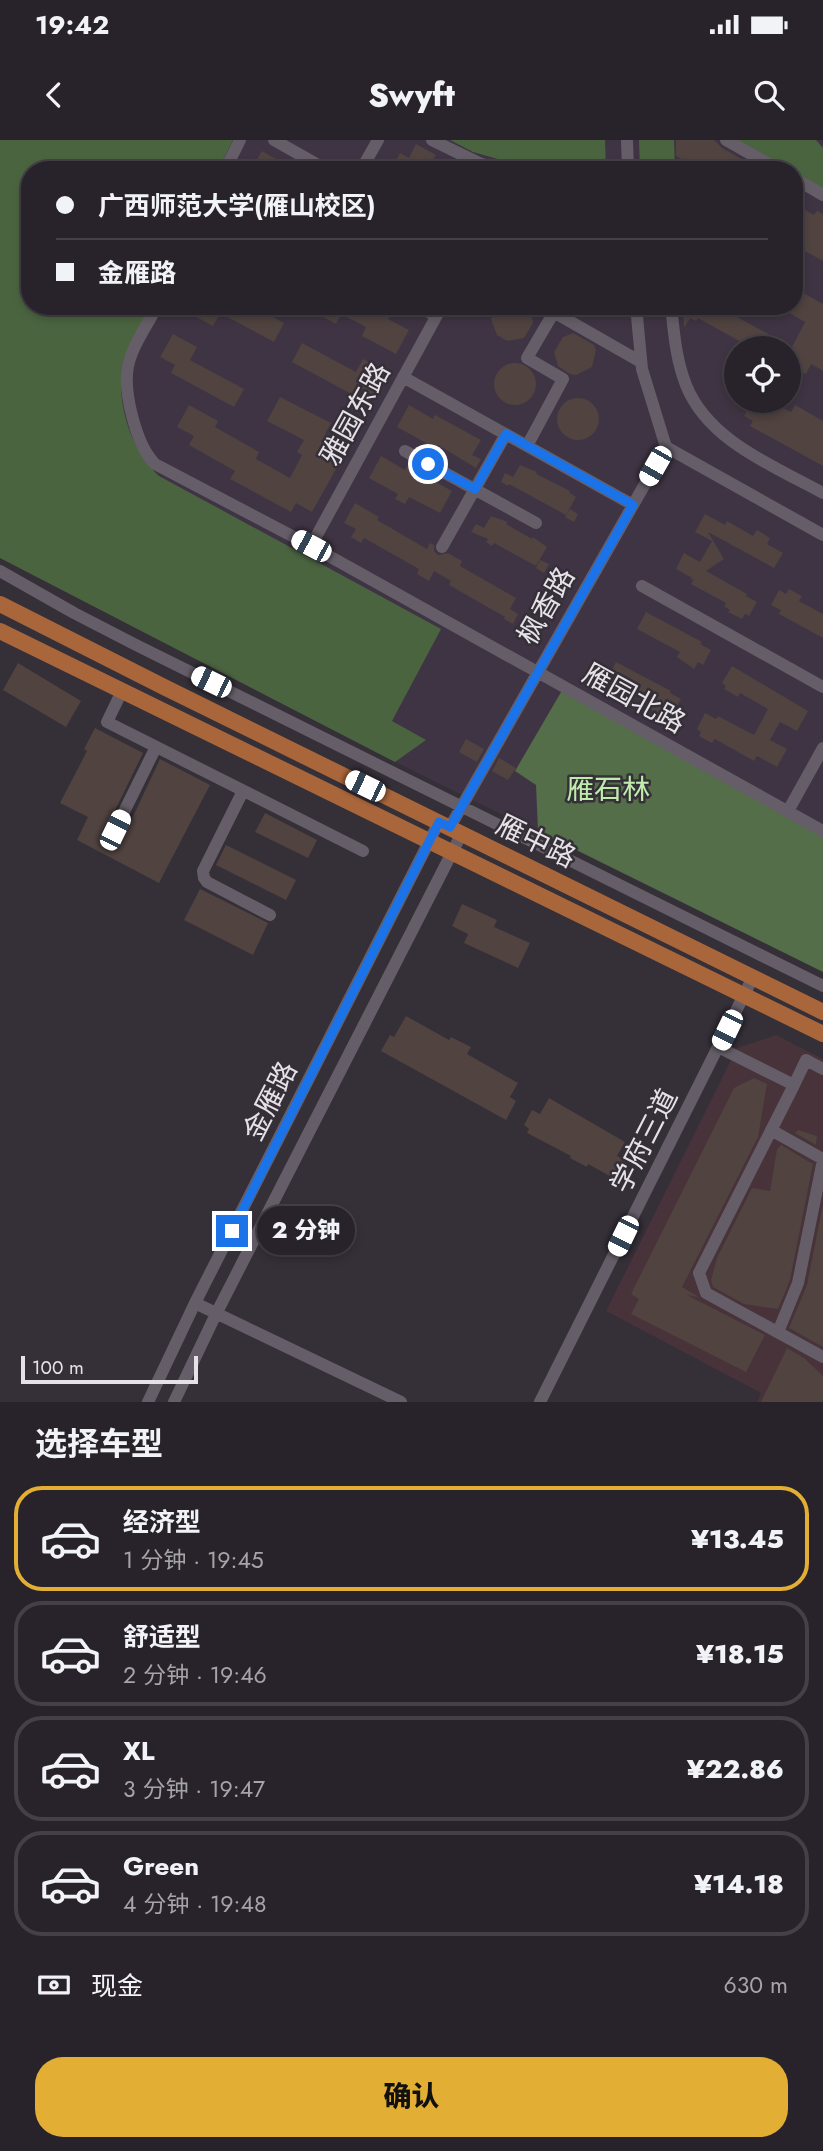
<!DOCTYPE html>
<html lang="zh">
<meta charset="utf-8">
<style>
:root{--surface:#28232a;--page:#342f36;--text:#f1f3f6;--muted:#a5a4a8;--line:#444047;--accent:#e2ae34}
body{margin:0;font-family:Jost,"Noto Sans SC",sans-serif;background:var(--page);color:var(--text);height:100vh;display:flex;flex-direction:column;font-size:26px;white-space:nowrap}
*{box-sizing:border-box;margin:0}
p{font-size:23px;color:var(--muted)}
.icon{flex:none;width:38px;height:38px;fill:none;stroke:currentColor;stroke-width:2;stroke-linecap:round;stroke-linejoin:round}
.map{position:relative;height:1262px;overflow:hidden}
.drawer{display:flex;flex-direction:column;background:var(--surface);flex:1}
.drawer>*{flex:none}
.banner{position:absolute;left:21px;top:21px;width:782px;height:154px;border-radius:28px;box-shadow:0 4px 10px #0003,0 0 0 2px var(--line);display:grid;align-content:center;height:154px;padding:0 35px;background:var(--surface)}
.controls{position:absolute;left:724px;top:196px;display:grid;gap:14px}
.controls a{display:grid;place-items:center;width:77px;height:77px;border-radius:50%;background:var(--surface);box-shadow:0 4px 10px #0003,0 0 0 2px var(--line);font-size:35px}
.scale{position:absolute;left:21px;bottom:18px;width:177px;box-sizing:border-box;padding-left:7px;border:4px solid #e6e1e7;border-top:0;font-size:19px;line-height:24px;white-space:nowrap;color:#e6e1e7;-webkit-text-stroke:5px #352f38;paint-order:stroke}
.end{position:absolute;width:32px;height:32px;margin:-16px;border:9px solid #1a73e8;background:#fff;box-shadow:0 0 0 4px #fff}
.from{border-radius:50%}
.bubble{position:absolute;height:49px;border-radius:24px;background:var(--surface);box-shadow:0 4px 10px #0003,0 0 0 2px var(--line);font-size:23px;font-weight:800;line-height:49px;text-align:center}
.car{position:absolute;width:21px;height:42px;margin:-21px -10px;border-radius:9px;box-shadow:0 0 5px 2px #0007;background:linear-gradient(#fff 24%,#345 0 40%,#fff 0 76%,#345 0 86%,#fff 0)}
.banner b{display:flex;align-items:center;gap:24px;height:66px;font-size:26px}
.banner b+b{border-top:2px solid var(--line)}
.banner i{width:18px;height:18px;background:var(--text)}
ul{padding:0;list-style:none}
li{display:flex;align-items:center;gap:21px;height:105px;margin:0 14px 10px;padding:0 21px;border:4px solid var(--line);border-radius:28px}
li div{flex:1}
li b{display:block;font-size:26px}
li em{font-style:normal;font-weight:800}
li.current{border-color:var(--accent)}
li>.icon{width:63px;height:63px;stroke-width:1.5}
h2{padding:0 35px;font-size:32px;line-height:84px}
.pay{display:flex;align-items:center;gap:18px;height:77px;padding:0 35px;font-size:26px}
.pay p{margin-inline-start:auto}
.cta{display:flex;gap:14px;margin-top:auto;padding:14px 35px}
.cta a{flex:1;height:80px;border-radius:28px;background:var(--accent);color:#111;font-size:28px;font-weight:800;line-height:80px;text-align:center}
.status{display:flex;justify-content:space-between;align-items:center;height:49px;padding:0 35px;background:var(--surface);direction:ltr}
.status svg{height:19px;fill:currentColor}
header{display:flex;justify-content:space-between;align-items:center;height:91px;padding:0 35px;background:var(--surface);font-size:32px;font-weight:800}
.map>svg:first-child{display:block}
</style>
<div class="status"><b>19:42</b><svg viewBox="0 0 49 12"><path d="M0 12V9h3v3zM5 12V6h3v6zM10 12V3h3v9zM15 12V0h3v12zM26 1h20v11H26zM47 4h2v5h-2z"/></svg></div>
<header><svg class="icon" aria-label="back" viewBox="0 0 24 24"><path d="M15 5l-7 7 7 7"/></svg>Swyft<svg class="icon" aria-label="search" viewBox="0 0 24 24"><circle cx="10" cy="10" r="6"/><path d="M15 15l6 6"/></svg></header>
<div class="map">
<svg width="823" height="1262" viewBox="0 0 823 1262">
<rect width="100%" height="100%" fill="#352f38"/>
<path fill="#473339" d="M776 895 823 919V1262H757L761 1253 606 1171 737 908Z"/>
<path fill="#3f3443" fill-rule="evenodd" d="M0 0H823V832L395 622 0 418ZM30 30H794V166H30ZM737 208H789V261H737Z"/>
<path fill="#4b6440" d="M0 0H233L218 30H30V166H151C144 180 124 212 122 226 117 265 130 309 159 336L441 489 392 581 426 600 395 622 0 418Z
M450 0H605L606 30H536L473 12Z
M639 0H674L675 30H640Z
M726 0H816L823 8V55L795 38 794 30H779Z"/>
<path fill="#536e48" d="M564 547 823 691V832L538 691 536 645 515 631Z"/>
<path fill="#504340" d="M676 0H714L722 8 761 30H701L676 16Z
M416 4 436 15 427 30H400L393 26 400 13 409 18Z
M262 11 281 22 277 30H251Z
M794 64 814 75 817 71 823 74V121L794 105Z
M794 148 823 164V231L811 224 806 234 789 225 791 208H752L698 178 696 181 690 178 684 188 683 166H717L792 207 805 182 777 166H794Z
M193 166H252L284 183 274 202 220 173 213 186 189 173Z
M303 166H384L393 171 388 179 409 190 396 214 362 196 366 187 341 174 336 184Z
M497 166H527L532 177 533 183 524 198 507 201 497 195 491 179Z
M573 193 594 205 596 210 592 227 576 235 570 234 558 226 554 212 563 197Z
M173 194 197 207 190 220 244 249 234 267 171 233 175 225 160 217Z
M302 203 356 232 363 219 387 232 374 256 360 248 355 256 292 222Z
M494 244a21 21 0 1 1 42 0a21 21 0 1 1-42 0Z
M280 257 331 283 325 294 349 306 312 372 296 363 291 372 230 339 235 331 189 305 194 296 177 287 189 265 218 281 215 287 259 312 256 319 290 338 302 315 297 312 304 300 267 281Z
M557 279a21 21 0 1 1 42 0a21 21 0 1 1-42 0Z
M752 261H770L791 272 795 265 823 281V326L750 286 753 281 744 276Z
M409 265 433 279 435 275 481 300 472 315 481 319 476 328 438 305 434 313 424 307 426 303 397 287Z
M381 316 405 330 407 326 452 351 440 373 409 357 405 364 395 359 398 354 369 338Z
M520 325 537 332 536 334 570 351 569 352 576 357 566 375 509 344 508 346 501 342 505 333 513 337Z
M355 363 379 377 377 380 427 409 430 403 434 405V411L438 415 448 413 462 421 460 426 516 458 510 469 518 474 513 484 504 479 505 477 449 445 451 441 434 431 429 441 417 434 419 429 364 398 361 403 351 397 356 389 344 383Z
M570 369 578 374 574 382 565 377Z
M705 374 725 385 727 381 753 396 757 390 770 398 767 404 783 413 774 428 708 392 724 419 706 431 747 454 746 456 757 462 749 476 745 474 742 479 728 472 730 470 724 466 726 463 691 444 694 439 690 440 692 438 676 429 684 413 700 422 712 401 695 392Z
M491 376 508 382 506 384 532 399 533 397 547 407 536 426 494 403 492 406 486 402 488 399 471 392 476 384 484 388Z
M540 420 549 424 544 433 536 428Z
M789 449 802 456 799 461 823 474V498L779 474 781 470 771 465 779 450 786 454Z
M646 472 702 502 700 504 711 510 703 525 698 522 694 529 677 517 680 512 637 489Z
M616 522 671 551 670 553 681 559 673 574 667 571 664 578 647 567 650 562 607 538Z
M18 523 81 561 66 587 3 550Z
M732 526 808 571 797 591 780 582 770 600 787 609 777 627 757 616 754 621 715 599 712 603 699 596 701 592 697 589 705 573 716 579 718 576 754 595 768 569 740 553 738 557 724 549 726 546 722 543Z
M95 588 143 613 105 691 111 697 122 700 160 619 210 645 159 743 77 700 88 677 60 663 87 611 84 609Z
M466 599 484 609 477 622 459 612Z
M499 618 516 628 508 640 492 631Z
M265 673 317 700 308 718 255 692Z
M226 705 296 740 286 760 216 725Z
M200 749 268 783 253 815 184 780Z
M462 764 497 780 494 787 530 803 518 828 464 803 468 794 452 786Z
M406 876 449 900 451 897 471 907 467 914 518 943 510 957 516 961 506 980 381 911 390 895 394 897Z
M754 938 767 944 758 997 682 1147 699 1157 687 1155 765 1195 746 1232 631 1174 639 1159 631 1154 734 948Z
M549 958 625 1002 617 1016 627 1021 617 1040 588 1024 587 1027 570 1018 571 1016 527 993 529 989 524 985 532 970 540 974Z
M798 990 817 996 816 1005 795 993Z
M781 1005 813 1024 790 1140 778 1169 744 1164 713 1147 711 1140 717 1118 752 1048 770 1051 777 1009Z
M823 1064V1207L789 1188 807 1145Z
M787 1208 804 1218 823 1236V1262H761Z"/>
<g fill="none" stroke-linecap="round" stroke-linejoin="round">
<path stroke="#655e68" stroke-width="12" d="M274 0 327 30
M432 0 479 23 501 30
M627 0 628 30
M726 0 779 30
M225 30 240 0
M361 30 378 0
M794 38 823 55
M157 166C148 184 132 206 128 226 123 252 136 305 155 324L311 406 823 691
M418 166 436 176
M543 166 641 222
M636 166 642 229 666 307
M671 166C674 193 676 220 686 245 708 301 774 326 823 353
M403 237 633 365
M527 306 563 239 527 218 554 172
M666 307 823 395
M405 311 536 383
M311 406 442 166
M442 407 506 294
M0 431 74 473 136 505 823 846
M642 446 823 547
M122 551 107 582 363 711
M243 651 203 731 204 738 207 742 270 775
M788 671 823 608
M450 687 666 307
M115 690 156 607
M718 907 794 945 699 1133 706 1153 823 1217
M794 945 806 920 823 929
M771 990 823 1019
M195 1163 401 1262
M778 1192 798 1143 823 1020
M148 1262 195 1163 439 682
M174 1262 216 1174 462 693
M540 1262 753 837"/>
<path stroke="#a9663b" stroke-width="16" d="M0 464 166 548 823 872
M0 491 823 894"/>
</g>
<g fill="none" stroke-linecap="round" stroke-linejoin="round">
<path stroke="#1a73e8" stroke-width="9" d="M232 1091 439 682 450 687 633 365 506 294 475 349 428 324"/>
</g>
<g text-anchor="middle" dominant-baseline="central" stroke-width="5" stroke-linejoin="round" paint-order="stroke">
<g font-size="28" fill="#e6e1e7" stroke="#352f38">
<text transform="translate(355 274) rotate(-61)">雅园东路</text>
<text transform="translate(546 466) rotate(-60)">枫香路</text>
<text transform="translate(634 558) rotate(29)">雁园北路</text>
<text transform="translate(536 701) rotate(26)">雁中路</text>
<text transform="translate(270 961) rotate(-63)">金雁路</text>
<text transform="translate(644 1001) rotate(-63)">学府三道</text>
</g>
<g font-size="28" fill="#bfecac" stroke="#352f38">
<text x="608" y="649">雁石林</text>
</g>
</g>
</svg>
<div class="controls">
<a><svg class="icon" aria-label="locate" viewBox="0 0 24 24"><circle cx="12" cy="12" r="6"/><path d="M12 2v4M12 18v4M2 12h4M18 12h4"/></svg></a>
</div>
<div class="scale">100 m</div>
<i class="end from" style="left:428px;top:324px"></i>
<i class="end" style="left:232px;top:1091px"></i>
<div class="bubble" style="left:257px;top:1066px;width:98px">2 分钟</div>
<i class="car" style="left:655px;top:326px;rotate:210deg"></i>
<i class="car" style="left:311px;top:406px;rotate:298deg"></i>
<i class="car" style="left:211px;top:542px;rotate:296deg"></i>
<i class="car" style="left:365px;top:646px;rotate:296deg"></i>
<i class="car" style="left:115px;top:690px;rotate:26deg"></i>
<i class="car" style="left:727px;top:890px;rotate:206deg"></i>
<i class="car" style="left:623px;top:1096px;rotate:206deg"></i>
<div class="banner">
<b><i class="from"></i>广西师范大学(雁山校区)</b>
<b><i></i>金雁路</b>
</div>
</div>
<section class="drawer">
<h2>选择车型</h2>
<ul>
<li class="current"><svg class="icon" aria-label="car" viewBox="0 0 24 24"><path d="M5 17H2v-5l4-1 3-4h7l3 4 3 1v5h-3M9 17h6M6 11h13"/><circle cx="7" cy="17" r="2"/><circle cx="17" cy="17" r="2"/></svg><div><b>经济型</b><p>1 分钟 · 19:45</p></div><em>¥13.45</em></li>
<li><svg class="icon" aria-label="car" viewBox="0 0 24 24"><path d="M5 17H2v-5l4-1 3-4h7l3 4 3 1v5h-3M9 17h6M6 11h13"/><circle cx="7" cy="17" r="2"/><circle cx="17" cy="17" r="2"/></svg><div><b>舒适型</b><p>2 分钟 · 19:46</p></div><em>¥18.15</em></li>
<li><svg class="icon" aria-label="car" viewBox="0 0 24 24"><path d="M5 17H2v-5l4-1 3-4h7l3 4 3 1v5h-3M9 17h6M6 11h13"/><circle cx="7" cy="17" r="2"/><circle cx="17" cy="17" r="2"/></svg><div><b>XL</b><p>3 分钟 · 19:47</p></div><em>¥22.86</em></li>
<li><svg class="icon" aria-label="car" viewBox="0 0 24 24"><path d="M5 17H2v-5l4-1 3-4h7l3 4 3 1v5h-3M9 17h6M6 11h13"/><circle cx="7" cy="17" r="2"/><circle cx="17" cy="17" r="2"/></svg><div><b>Green</b><p>4 分钟 · 19:48</p></div><em>¥14.18</em></li>
</ul>
<div class="pay"><svg class="icon" aria-label="cash" viewBox="0 0 24 24"><path d="M3 7h18v10H3z"/><circle cx="12" cy="12" r="2"/></svg>现金<p>630 m</p></div>
<div class="cta"><a>确认</a></div>
</section>
